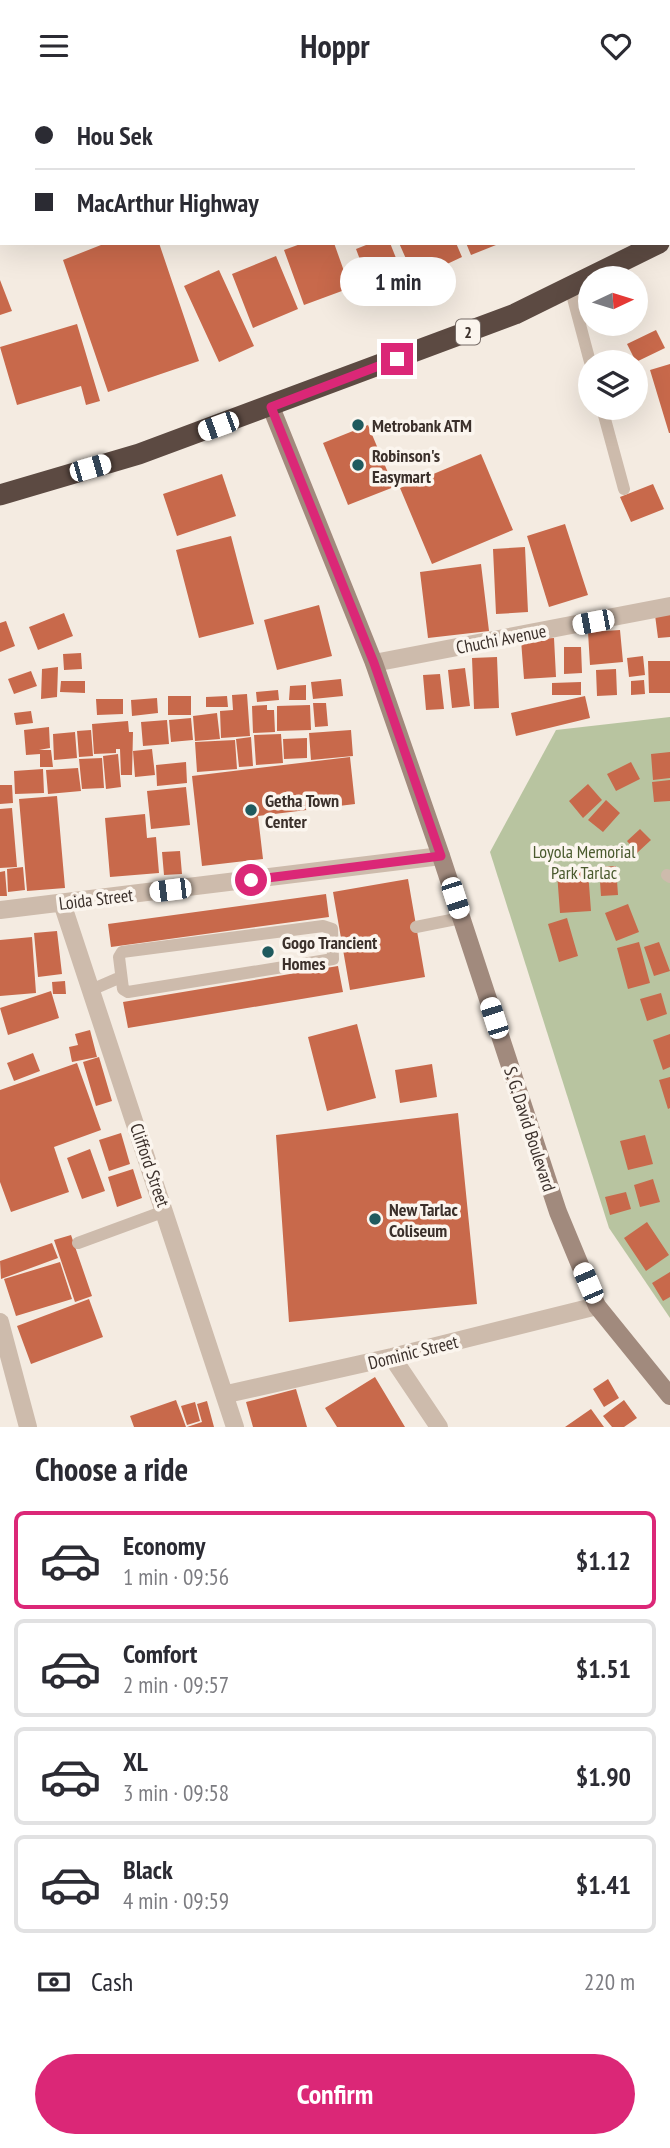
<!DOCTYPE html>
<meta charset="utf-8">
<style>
:root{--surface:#fff;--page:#f2f2f3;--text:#2b2b33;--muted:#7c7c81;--line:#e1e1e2;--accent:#db2777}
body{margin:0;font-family:"PT Sans Narrow",sans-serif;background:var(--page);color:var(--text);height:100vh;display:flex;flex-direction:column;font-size:26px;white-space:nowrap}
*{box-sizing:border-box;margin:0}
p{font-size:23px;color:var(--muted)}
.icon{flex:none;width:38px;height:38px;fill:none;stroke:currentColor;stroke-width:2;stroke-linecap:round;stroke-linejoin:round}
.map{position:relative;height:1336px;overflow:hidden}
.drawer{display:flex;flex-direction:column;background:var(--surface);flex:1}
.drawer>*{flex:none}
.guide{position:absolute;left:0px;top:0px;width:670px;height:154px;box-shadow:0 7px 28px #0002;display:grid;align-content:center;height:154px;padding:0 35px;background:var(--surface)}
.needle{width:46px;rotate:86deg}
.tools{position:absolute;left:578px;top:175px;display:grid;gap:14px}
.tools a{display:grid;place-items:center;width:70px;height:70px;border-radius:50%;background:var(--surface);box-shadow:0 7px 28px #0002;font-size:35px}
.end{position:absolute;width:32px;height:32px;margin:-16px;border:9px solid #db2777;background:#fff;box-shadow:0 0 0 4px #fff}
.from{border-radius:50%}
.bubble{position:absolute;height:49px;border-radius:24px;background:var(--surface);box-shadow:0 7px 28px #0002;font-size:23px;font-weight:600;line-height:49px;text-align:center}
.car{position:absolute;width:21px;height:42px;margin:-21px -10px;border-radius:9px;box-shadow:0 0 5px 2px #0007;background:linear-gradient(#fff 24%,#345 0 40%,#fff 0 76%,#345 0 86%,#fff 0)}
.guide b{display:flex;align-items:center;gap:24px;height:66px;font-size:26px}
.guide b+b{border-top:2px solid var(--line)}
.guide i{width:18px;height:18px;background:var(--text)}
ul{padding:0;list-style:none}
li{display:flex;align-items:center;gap:21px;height:98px;margin:0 14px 10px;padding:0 21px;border:4px solid var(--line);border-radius:10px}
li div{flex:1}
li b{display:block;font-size:26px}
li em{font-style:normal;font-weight:600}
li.current{border-color:var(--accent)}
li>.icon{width:63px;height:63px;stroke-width:1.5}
h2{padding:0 35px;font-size:32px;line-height:84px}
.pay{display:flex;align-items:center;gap:18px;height:77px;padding:0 35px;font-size:26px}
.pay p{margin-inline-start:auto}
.primary-button{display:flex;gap:14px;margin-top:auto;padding:14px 35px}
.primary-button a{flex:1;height:80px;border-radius:42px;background:var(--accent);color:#fff;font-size:28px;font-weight:600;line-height:80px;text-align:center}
header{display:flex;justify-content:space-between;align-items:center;height:91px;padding:0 35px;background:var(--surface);font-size:32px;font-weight:600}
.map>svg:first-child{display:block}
</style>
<header><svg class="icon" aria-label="menu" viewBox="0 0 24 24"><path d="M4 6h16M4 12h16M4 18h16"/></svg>Hoppr<svg class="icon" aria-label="heart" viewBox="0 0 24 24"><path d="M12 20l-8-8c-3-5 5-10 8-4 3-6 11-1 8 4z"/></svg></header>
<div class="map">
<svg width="670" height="1336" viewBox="0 0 670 1336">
<rect width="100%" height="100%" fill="#f4ebe1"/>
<path fill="#b8c4a0" d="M670 626V1227L609 1137 490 761 556 639Z"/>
<path fill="#c8694b" d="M106 152H159L199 270 108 301 63 169Z
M303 152H334L350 197 304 214 284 159Z
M371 152H390L400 177 368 190 356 158Z
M399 152H456L462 166 415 188Z
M466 152H501L471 164Z
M276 165 298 218 253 237 232 183Z
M219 179 254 255 219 271 184 195Z
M0 189 12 220 0 224Z
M77 233 100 310 86 314 81 295 17 314 0 256Z
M656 239 665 257 636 271 627 253Z
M670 273V342H669L650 279Z
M368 334 394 396 348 414 323 352Z
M481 363 513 439 432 473 400 397Z
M222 383 236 425 177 445 163 403Z
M653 393 664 418 631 431 620 406Z
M565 433 588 504 549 516 527 445Z
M231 445 254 533 199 547 176 459Z
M525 456 528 521 496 523 493 458Z
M481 473 489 540 428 547 420 481Z
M319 514 332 565 277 579 264 529Z
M64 522 73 545 38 559 29 536Z
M670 523V546L658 547 655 524Z
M6 530 15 555 0 561V532Z
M620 539 623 571 590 574 588 541Z
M554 547 556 586 524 588 521 549Z
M564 556H581L582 582 564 583Z
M81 562 82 578 64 579 63 563Z
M643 565 645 584 629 586 627 567Z
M497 566 499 617 474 618 472 567Z
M648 570H670V602H649Z
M58 576 57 606 41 608 42 578Z
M465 577 470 615 452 617 448 579Z
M616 578 617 604 597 605 596 579Z
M31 580 37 595 14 603 8 588Z
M440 583 444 618 426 619 423 584Z
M341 588 343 605 313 608 311 591Z
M644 589 645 603 631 604V590Z
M61 590H85V602L60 601Z
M581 591V604H552V592Z
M306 594V609H289L290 595Z
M278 599 279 609 257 611 256 601Z
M247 603 250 645 221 647 220 620 233 619 232 604Z
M168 605H191V624H168Z
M227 605 228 616H206V606Z
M585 605 590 627 516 645 511 622Z
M157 607 158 622 132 625 131 609Z
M96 608H123V623L97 624Z
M313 612H326L328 635 315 636Z
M267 614V619H274L275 641 253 642 252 615Z
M310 614 311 639 277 640V615Z
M31 620 33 632 16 634 14 622Z
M217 622 220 648 195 650 193 625Z
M191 627 193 649 171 651 169 629Z
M167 629 169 653 143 655 141 631Z
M128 630 129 641H133L132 684H121L120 658H116V662L94 663 92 633Z
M49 636 50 657 39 659H51L53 676H40V663L26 664 24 639Z
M91 639 93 665 79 666 77 640Z
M351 639 353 665 311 669 309 642Z
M75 641 77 667 54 669 53 643Z
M281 643 283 672 256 674 254 644Z
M251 646 253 675 239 676 236 648Z
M307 647V667L284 668 283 648Z
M235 649 237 678 197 681 195 651Z
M152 658 155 684 135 686 133 660Z
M670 661V687L653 689 651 663Z
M118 663 121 696 106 698 103 665Z
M350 666 355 713 258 725 263 768 202 775 192 685Z
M102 667 104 697 82 698 79 668Z
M186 671 187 692 157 695 156 674Z
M631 671 640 688 616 700 607 683Z
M78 677 81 700 48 703 46 679Z
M43 678 44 702 15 703 14 680Z
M670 689V710L654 711 652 691Z
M588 693 602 709 583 727 569 710Z
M0 694H12L13 712 0 713Z
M186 696 190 734 151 738 147 700Z
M57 705 65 797 27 800 19 708Z
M606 709 620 722 603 741 588 729Z
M12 717 17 776 0 777V718Z
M145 723 147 747 156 746 159 782 110 786 105 727Z
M640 738 651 749 637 762 627 750Z
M180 760 182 783 164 784 162 761Z
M616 775 618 804 601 805 599 776Z
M23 776 25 799 8 801 7 778Z
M5 780 7 805H0V781Z
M588 780 591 820 560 822 557 782Z
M408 788 425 886 350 899 333 801Z
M326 803 329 826 111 856 108 833Z
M628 813 639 841 616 850 605 822Z
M567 827 578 865 559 871 548 833Z
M57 840 62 883 38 886 34 842Z
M32 846 36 902 0 905V849Z
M639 851 650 892 628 898 617 857Z
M659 851 670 880 654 885 644 856Z
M338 875 343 901 128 937 123 911Z
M65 890 66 903H53L52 891Z
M51 900 59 927 8 944 0 917Z
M661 902 667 923 647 930 640 908Z
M357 933 376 1007 327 1020 308 946Z
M90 939 97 966 72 971 69 956 78 954 75 943Z
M670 943V976L663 979 653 949Z
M33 962 40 980 14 990 7 972Z
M99 966 112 1010 96 1015 83 971Z
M77 972 101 1039 54 1056 69 1101 11 1121 0 1091V999Z
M432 973 437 1006 400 1012 395 979Z
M670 986V1017L668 1018 659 989Z
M458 1022 477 1213 289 1231 276 1044Z
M121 1042 130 1073 109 1080 99 1049Z
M645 1044 653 1073 628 1079 620 1050Z
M90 1058 105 1100 82 1108 67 1067Z
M133 1078 142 1107 117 1116 108 1086Z
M653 1088 660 1111 640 1116 634 1094Z
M626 1101 631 1118 610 1124 605 1106Z
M647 1131 669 1164 646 1180 624 1147Z
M71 1144 92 1205 75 1211 54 1149Z
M52 1152 58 1167 1 1188 0 1170Z
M60 1171 72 1208 16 1225 4 1188Z
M670 1181V1206L663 1210 652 1192Z
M89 1208 103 1246 31 1273 17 1235Z
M375 1286 405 1336H337L325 1317Z
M608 1288 619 1307 604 1316 593 1298Z
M296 1298 307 1336H253L246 1311Z
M176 1309 186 1336H134L130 1325Z
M624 1309 637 1327 624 1336H612L603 1325Z
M207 1310 214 1336H187L202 1331 197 1313Z
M195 1311 200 1330 187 1334 181 1315Z
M591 1318 604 1336H565Z"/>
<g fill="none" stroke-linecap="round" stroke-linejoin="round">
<path stroke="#cdbbac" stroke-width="12" d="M59 0 60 2
M570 196 590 271
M602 317 624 398
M667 784 670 786
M323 835 332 838 333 868 128 901 123 898 119 866 122 861Z
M416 836 461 827
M91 899 121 886
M78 1152 165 1120"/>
<path stroke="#cdbbac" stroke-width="18" d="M645 0 646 2
M356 2 360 0
M668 46 670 49
M0 136H2
M374 572 670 515
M62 812 235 1336
M0 819 441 765
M0 1231 28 1336
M392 1266 439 1336
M227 1303 392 1266 597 1215"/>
<path stroke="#a18a7d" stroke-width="18" d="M271 316 374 572 441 765 558 1121 597 1215 670 1305"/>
<path stroke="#5c4a42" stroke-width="21" d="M0 404 139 363 515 223 659 152"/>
</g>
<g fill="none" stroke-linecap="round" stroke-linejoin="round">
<path stroke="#db2777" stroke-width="9" d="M251 789 441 765 374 572 271 316 397 268"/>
</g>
<g fill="#1f5a5e" stroke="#fbf5ee" stroke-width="2.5">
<circle cx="358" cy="334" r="7"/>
<circle cx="358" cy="374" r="7"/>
<circle cx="251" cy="719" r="7"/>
<circle cx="268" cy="861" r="7"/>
<circle cx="375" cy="1128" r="7"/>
</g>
<g text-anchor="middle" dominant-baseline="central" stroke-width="7" stroke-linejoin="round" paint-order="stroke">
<rect fill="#fbf5ee" stroke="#756b66" stroke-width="2" x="456" y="228.5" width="24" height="25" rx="5"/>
<g font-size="16" font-weight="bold" fill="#3b302b">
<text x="468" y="241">2</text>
</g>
<g font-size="18" font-weight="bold" fill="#3b302b" stroke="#fbf5ee" text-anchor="start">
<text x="372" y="334">Metrobank ATM</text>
<text x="372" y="364">Robinson's<tspan x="372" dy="21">Easymart</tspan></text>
<text x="265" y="709">Getha Town<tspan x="265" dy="21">Center</tspan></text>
<text x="282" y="851">Gogo Trancient<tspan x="282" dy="21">Homes</tspan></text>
<text x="389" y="1118">New Tarlac<tspan x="389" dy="21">Coliseum</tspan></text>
</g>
<g font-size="18" fill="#3b302b" stroke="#fbf5ee">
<text transform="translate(501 548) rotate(-11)">Chuchi Avenue</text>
<text transform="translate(96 808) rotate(-7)">Loida Street</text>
<text transform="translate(530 1038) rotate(72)">S. G. David Boulevard</text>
<text transform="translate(150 1074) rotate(71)">Clifford Street</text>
<text transform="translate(413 1261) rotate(-14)">Dominic Street</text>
</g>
<g font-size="18" fill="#4a5a2e" stroke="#fbf5ee">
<text x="584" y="760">Loyola Memorial<tspan x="584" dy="21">Park Tarlac</tspan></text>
</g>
</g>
</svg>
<div class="tools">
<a><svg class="needle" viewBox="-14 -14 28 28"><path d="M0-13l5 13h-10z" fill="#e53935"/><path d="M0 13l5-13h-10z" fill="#7c7c81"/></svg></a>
<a><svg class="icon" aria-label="layers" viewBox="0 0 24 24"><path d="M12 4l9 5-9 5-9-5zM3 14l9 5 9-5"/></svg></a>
</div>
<i class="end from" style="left:251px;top:789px"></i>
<i class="end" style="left:397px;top:268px"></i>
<div class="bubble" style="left:340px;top:166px;width:116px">1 min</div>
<i class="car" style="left:218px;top:335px;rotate:250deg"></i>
<i class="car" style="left:90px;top:377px;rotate:74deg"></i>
<i class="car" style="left:593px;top:531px;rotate:259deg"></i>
<i class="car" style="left:170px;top:799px;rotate:263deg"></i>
<i class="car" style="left:455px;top:807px;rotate:162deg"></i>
<i class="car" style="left:494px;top:927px;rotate:342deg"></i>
<i class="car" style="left:588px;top:1192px;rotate:337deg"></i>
<div class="guide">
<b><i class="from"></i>Hou Sek</b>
<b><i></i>MacArthur Highway</b>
</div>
</div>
<section class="drawer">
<h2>Choose a ride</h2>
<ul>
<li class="current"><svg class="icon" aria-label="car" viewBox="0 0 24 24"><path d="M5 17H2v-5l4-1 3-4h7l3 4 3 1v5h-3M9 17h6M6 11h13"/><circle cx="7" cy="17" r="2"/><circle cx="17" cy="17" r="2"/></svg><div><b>Economy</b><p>1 min · 09:56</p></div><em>$1.12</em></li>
<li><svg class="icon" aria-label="car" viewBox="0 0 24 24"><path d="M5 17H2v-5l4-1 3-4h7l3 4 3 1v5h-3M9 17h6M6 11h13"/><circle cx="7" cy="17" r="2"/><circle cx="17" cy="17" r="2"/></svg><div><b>Comfort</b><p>2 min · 09:57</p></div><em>$1.51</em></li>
<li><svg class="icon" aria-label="car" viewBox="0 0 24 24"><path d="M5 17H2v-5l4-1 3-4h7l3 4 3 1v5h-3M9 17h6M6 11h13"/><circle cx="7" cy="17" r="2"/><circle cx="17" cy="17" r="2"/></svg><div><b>XL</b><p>3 min · 09:58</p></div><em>$1.90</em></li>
<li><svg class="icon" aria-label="car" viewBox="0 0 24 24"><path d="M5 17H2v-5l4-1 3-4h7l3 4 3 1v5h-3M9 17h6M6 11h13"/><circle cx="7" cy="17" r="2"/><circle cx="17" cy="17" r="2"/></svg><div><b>Black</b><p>4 min · 09:59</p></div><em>$1.41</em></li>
</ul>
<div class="pay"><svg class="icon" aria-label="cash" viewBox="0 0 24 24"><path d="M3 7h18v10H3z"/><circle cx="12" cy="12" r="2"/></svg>Cash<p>220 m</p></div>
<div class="primary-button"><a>Confirm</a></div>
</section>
